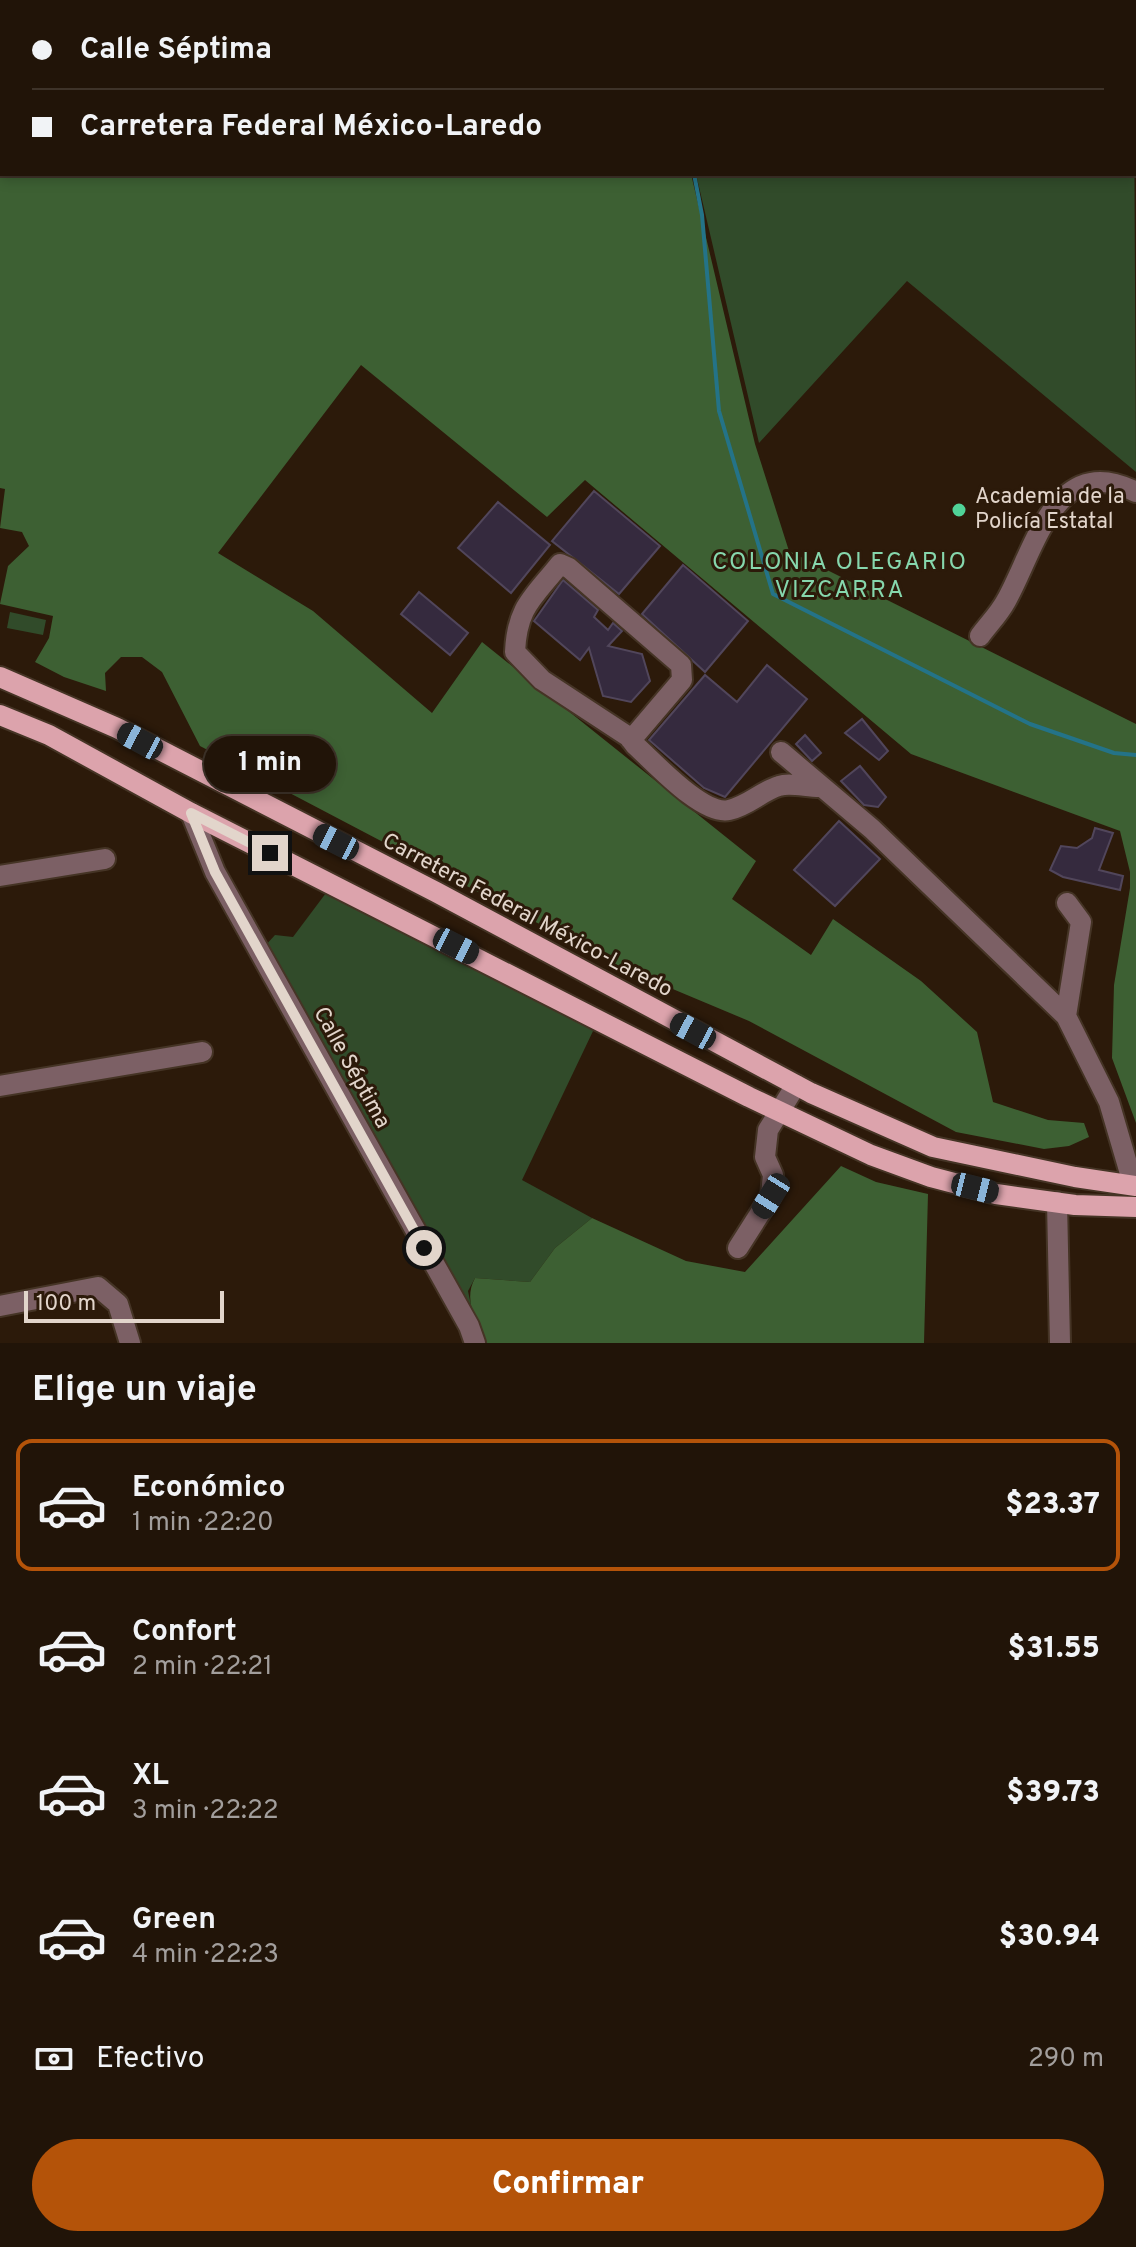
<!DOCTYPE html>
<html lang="es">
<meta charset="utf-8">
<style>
:root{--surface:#211408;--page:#291d12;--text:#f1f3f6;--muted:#a29e9c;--line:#3e3329;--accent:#b45309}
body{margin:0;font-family:Overpass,sans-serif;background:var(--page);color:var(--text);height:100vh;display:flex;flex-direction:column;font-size:30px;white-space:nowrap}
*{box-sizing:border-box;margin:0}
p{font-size:26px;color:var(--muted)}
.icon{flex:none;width:44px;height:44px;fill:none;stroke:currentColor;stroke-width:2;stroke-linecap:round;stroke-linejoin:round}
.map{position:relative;height:1343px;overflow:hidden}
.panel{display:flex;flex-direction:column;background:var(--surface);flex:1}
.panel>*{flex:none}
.banner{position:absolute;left:0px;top:0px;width:1136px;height:176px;box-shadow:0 4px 12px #0003,0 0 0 2px var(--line);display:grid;align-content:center;height:176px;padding:0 32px;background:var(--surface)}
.scale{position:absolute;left:24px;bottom:20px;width:200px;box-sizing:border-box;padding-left:8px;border:4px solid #e2d5cb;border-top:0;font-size:22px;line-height:28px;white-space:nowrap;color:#e2d5cb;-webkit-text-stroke:6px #2c1a0a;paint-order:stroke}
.end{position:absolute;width:36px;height:36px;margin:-18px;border:10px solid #e2d5cb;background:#111;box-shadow:0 0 0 4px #111}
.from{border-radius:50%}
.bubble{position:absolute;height:56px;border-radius:28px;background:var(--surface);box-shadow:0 4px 12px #0003,0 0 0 2px var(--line);font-size:26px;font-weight:800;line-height:56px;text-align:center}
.car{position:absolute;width:24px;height:48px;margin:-24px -12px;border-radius:10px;box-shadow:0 0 6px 2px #0007;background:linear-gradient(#222 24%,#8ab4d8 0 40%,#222 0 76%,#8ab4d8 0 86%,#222 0)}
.banner b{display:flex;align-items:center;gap:28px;height:76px;font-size:30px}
.banner b+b{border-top:2px solid var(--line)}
.banner i{width:20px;height:20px;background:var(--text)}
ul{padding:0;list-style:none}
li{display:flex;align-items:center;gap:24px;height:132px;margin:0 16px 12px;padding:0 16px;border:4px solid transparent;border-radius:16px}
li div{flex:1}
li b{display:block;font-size:30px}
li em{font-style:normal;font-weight:800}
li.active{border-color:var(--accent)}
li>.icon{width:72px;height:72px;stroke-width:1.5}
h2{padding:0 32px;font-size:36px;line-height:96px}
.pay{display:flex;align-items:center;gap:20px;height:88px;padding:0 32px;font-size:30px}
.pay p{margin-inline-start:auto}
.button{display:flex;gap:16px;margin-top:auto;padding:16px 32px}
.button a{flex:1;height:92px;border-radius:48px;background:var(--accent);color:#fff;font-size:32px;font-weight:800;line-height:92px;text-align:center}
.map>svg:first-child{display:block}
</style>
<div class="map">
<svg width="1136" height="1343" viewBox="0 0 1136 1343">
<rect width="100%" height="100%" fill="#2c1a0a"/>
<path fill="#314b2a" d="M1134 91 1136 472 907 281 759 443 696 174H1134Z
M10 612 46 620 43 635 7 628Z
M329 889 594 1029 522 1180 592 1218 555 1248 530 1282 475 1278 468 1291 472 1310 264 947 275 935 293 937Z"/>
<path fill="#3d6033" d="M0 0 7 2H2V174H691L755 444 789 551 1136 724V1123L1112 1058 1114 985 1130 888V872L1120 831 911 754 585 480 547 517 361 365 218 553 313 611 432 713 482 642 756 861 732 899 811 955 833 919 921 981 977 1032 993 1102 1048 1120 1084 1123 1089 1137 1069 1146 1044 1149 956 1132 749 1021 625 969 200 746 162 672 142 657H121L105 673 106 691 64 677 35 662 49 638 53 616 0 604 8 566 29 546 22 532 0 528 5 489 0 488Z
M841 1166 876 1182 928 1194 924 1343H486C476 1321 463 1300 475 1278L530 1282 555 1248 592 1218 686 1261 745 1272Z"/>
<path fill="#247388" d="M23 0H338L343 2H28Z"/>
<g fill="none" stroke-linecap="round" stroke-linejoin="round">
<path stroke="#247388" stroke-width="4" d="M694 174 702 215 719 411 773 594 1030 724 1114 753 1136 755"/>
</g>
<path fill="#352a3e" stroke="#51465b" stroke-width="2" d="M594 491 660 546 619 594 552 541Z
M498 502 550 545 511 593 458 548Z
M683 565 748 621 705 672 642 614Z
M563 580 598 610 594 617 608 630 613 623 622 631 608 646 642 654 650 681 631 702 603 696 589 648 580 660 534 621Z
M419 592 468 633 450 655 401 614Z
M767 665 807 699 725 797 704 788 649 740 705 675 737 702Z
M862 719 888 751 879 760 845 733Z
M805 735 821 753 812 761 796 744Z
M860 766 886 797 878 807 864 805 841 781Z
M839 821 880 859 835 906 794 870Z
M1095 828 1113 833 1099 870 1123 876 1120 890 1063 877 1050 870 1061 846 1077 848 1092 838Z"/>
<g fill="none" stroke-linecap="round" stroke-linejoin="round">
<defs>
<path id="minor" d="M980 636C988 625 999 614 1006 601 1035 550 1055 450 1136 492
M631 740 682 680 681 665 569 568 560 564C533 598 517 607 515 652L542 680 629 737 635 745C655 763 703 816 729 810 748 806 762 791 779 786 791 782 809 788 822 787
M781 752 872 829 1066 1016 1109 1102 1131 1177
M191 813 215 872 469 1326 475 1343
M0 876 105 859
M1066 1016 1081 922 1067 903
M0 1086 202 1052
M1057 1202 1060 1343
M738 1248 771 1196 773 1175 765 1157 768 1130 796 1085
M0 1306 98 1287 118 1304 130 1343"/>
<path id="major" d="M0 677 117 728 436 892 811 1093 933 1147 1075 1177 1136 1186
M0 715 49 735 191 813 749 1097 871 1155 931 1177 996 1194 1075 1205 1136 1207"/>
</defs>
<use href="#minor" stroke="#453425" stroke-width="24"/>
<use href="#major" stroke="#453425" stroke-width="24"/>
<use href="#minor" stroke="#7c6065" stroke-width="20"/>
<use href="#major" stroke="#dca3ac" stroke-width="20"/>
</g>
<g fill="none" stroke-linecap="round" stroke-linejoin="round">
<path stroke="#e2d5cb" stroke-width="10" d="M270 853 191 813 215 872 424 1248"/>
</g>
<circle fill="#50d398" stroke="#2c1a0a" stroke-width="3" cx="959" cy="510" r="8"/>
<g text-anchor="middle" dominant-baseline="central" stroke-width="6" stroke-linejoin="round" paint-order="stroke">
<g font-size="22" fill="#e2d5cb" stroke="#2c1a0a" text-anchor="start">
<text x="975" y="497">Academia de la<tspan x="975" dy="25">Policía Estatal</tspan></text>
</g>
<g font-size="22" fill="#e2d5cb" stroke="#2c1a0a">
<text transform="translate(527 916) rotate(28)">Carretera Federal México-Laredo</text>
<text transform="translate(351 1068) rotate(61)">Calle Séptima</text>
</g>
<g font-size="24" letter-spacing="2" fill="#86d7ad" stroke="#2c1a0a">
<text x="840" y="563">COLONIA OLEGARIO<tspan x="840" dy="28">VIZCARRA</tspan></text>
</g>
</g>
</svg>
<div class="scale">100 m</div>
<i class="end from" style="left:424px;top:1248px"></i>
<i class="end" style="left:270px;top:853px"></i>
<div class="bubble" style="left:204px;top:736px;width:132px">1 min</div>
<i class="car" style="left:140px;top:741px;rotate:298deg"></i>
<i class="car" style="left:336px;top:842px;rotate:297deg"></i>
<i class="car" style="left:456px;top:946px;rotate:117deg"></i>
<i class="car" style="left:693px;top:1031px;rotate:298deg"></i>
<i class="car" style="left:975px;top:1188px;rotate:104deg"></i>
<i class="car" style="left:771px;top:1196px;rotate:212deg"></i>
<div class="banner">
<b><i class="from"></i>Calle Séptima</b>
<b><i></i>Carretera Federal México-Laredo</b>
</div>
</div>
<section class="panel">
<h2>Elige un viaje</h2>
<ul>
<li class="active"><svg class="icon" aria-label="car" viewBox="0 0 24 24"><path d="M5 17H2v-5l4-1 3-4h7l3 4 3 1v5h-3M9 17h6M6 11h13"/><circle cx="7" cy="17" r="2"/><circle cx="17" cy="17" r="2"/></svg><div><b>Económico</b><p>1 min · 22:20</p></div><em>$23.37</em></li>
<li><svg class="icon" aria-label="car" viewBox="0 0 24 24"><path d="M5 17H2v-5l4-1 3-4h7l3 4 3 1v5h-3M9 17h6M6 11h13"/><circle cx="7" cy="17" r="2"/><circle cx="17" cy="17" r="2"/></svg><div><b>Confort</b><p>2 min · 22:21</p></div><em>$31.55</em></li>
<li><svg class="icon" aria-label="car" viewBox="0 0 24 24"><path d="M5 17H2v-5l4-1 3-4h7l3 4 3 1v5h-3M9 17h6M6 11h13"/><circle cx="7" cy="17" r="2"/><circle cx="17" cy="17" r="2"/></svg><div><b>XL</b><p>3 min · 22:22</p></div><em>$39.73</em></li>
<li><svg class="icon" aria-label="car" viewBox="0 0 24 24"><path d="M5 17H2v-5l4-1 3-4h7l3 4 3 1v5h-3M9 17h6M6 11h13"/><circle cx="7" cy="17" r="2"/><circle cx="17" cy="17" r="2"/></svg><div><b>Green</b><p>4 min · 22:23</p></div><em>$30.94</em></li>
</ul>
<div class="pay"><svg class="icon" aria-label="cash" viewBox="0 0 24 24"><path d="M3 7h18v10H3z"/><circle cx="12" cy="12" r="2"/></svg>Efectivo<p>290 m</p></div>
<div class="button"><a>Confirmar</a></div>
</section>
